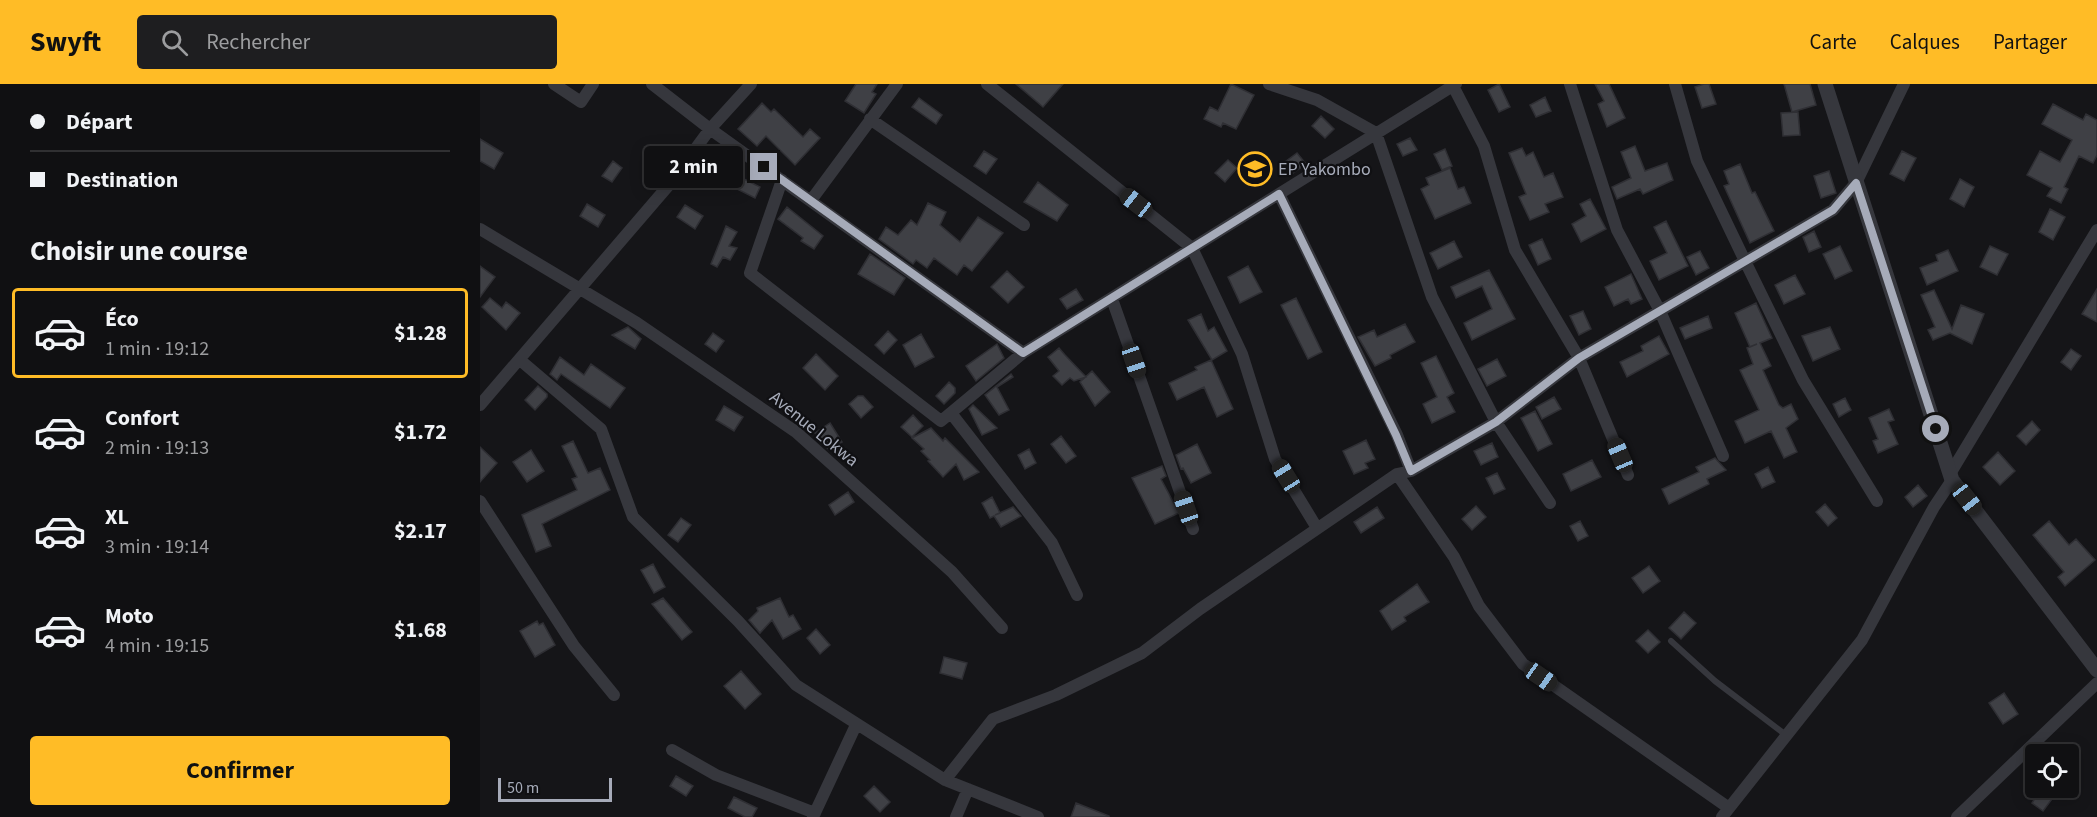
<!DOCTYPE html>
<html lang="fr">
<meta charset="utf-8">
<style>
:root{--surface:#101012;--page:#1e1e20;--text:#f1f3f6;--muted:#9c9d9f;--line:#303032;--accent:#ffbc26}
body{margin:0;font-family:"Source Sans 3",sans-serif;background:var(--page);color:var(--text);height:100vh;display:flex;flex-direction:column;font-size:22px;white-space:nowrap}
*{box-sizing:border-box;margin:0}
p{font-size:20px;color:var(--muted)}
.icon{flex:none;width:33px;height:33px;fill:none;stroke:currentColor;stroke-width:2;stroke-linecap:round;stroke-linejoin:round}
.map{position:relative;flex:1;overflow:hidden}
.sheet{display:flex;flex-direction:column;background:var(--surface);width:480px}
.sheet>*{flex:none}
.top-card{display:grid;align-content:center;height:132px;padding:0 30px;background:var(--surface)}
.tools{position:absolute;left:1545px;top:660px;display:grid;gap:12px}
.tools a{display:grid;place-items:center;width:54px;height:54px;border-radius:6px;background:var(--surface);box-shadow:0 3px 15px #0003,0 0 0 2px var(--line);font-size:30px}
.scale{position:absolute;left:18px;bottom:15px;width:114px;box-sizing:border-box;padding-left:6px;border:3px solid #a6abb9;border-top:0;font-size:16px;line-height:21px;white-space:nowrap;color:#a6abb9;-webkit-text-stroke:4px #101013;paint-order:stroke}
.end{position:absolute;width:27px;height:27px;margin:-14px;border:8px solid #a6abb9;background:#111;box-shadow:0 0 0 3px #111}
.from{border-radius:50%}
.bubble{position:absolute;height:42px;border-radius:6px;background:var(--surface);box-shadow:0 3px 15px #0003,0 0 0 2px var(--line);font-size:20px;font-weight:700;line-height:42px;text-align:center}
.car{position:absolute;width:18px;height:36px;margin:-18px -9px;border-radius:8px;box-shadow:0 0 4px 2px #0007;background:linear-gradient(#222 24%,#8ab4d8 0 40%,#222 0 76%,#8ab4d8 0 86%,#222 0)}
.top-card b{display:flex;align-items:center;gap:21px;height:57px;font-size:22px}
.top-card b+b{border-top:2px solid var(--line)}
.top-card i{width:15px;height:15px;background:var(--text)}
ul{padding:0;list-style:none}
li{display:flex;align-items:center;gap:18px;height:90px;margin:0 12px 9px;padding:0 18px;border:3px solid transparent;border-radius:6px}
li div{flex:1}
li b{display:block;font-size:22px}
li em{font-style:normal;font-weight:700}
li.active{border-color:var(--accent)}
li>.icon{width:54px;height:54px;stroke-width:1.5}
h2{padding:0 30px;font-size:27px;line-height:72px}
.action{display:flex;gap:12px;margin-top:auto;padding:12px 30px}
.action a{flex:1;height:69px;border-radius:6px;background:var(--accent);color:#111;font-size:24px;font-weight:700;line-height:69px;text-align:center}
header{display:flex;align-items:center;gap:36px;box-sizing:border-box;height:84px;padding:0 30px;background:var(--accent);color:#111}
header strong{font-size:28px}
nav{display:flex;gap:33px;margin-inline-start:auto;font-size:21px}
.search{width:420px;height:54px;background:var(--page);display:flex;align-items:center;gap:15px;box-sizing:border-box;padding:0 21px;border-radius:6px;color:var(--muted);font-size:22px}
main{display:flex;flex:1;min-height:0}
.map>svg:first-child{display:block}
</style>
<header>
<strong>Swyft</strong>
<div class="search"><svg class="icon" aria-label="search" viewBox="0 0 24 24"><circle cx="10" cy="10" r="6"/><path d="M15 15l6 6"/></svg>Rechercher</div>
<nav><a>Carte</a><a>Calques</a><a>Partager</a></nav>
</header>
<main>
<section class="sheet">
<div class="top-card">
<b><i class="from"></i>Départ</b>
<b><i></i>Destination</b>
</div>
<h2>Choisir une course</h2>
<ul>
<li class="active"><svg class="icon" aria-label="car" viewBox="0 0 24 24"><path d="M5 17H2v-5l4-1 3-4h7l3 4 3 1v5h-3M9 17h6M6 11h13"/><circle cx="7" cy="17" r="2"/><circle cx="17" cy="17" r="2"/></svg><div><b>Éco</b><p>1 min · 19:12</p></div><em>$1.28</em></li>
<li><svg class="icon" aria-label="car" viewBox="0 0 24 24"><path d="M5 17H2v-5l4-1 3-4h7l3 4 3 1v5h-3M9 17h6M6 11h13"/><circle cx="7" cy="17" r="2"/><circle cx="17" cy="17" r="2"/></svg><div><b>Confort</b><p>2 min · 19:13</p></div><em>$1.72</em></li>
<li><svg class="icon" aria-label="car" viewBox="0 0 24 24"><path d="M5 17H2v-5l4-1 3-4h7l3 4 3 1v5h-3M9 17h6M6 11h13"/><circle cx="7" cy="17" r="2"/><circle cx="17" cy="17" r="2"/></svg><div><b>XL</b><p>3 min · 19:14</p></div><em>$2.17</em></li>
<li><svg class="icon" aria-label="car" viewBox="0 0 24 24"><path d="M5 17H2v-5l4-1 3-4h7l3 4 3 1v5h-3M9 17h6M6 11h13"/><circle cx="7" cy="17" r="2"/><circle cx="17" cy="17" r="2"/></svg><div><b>Moto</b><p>4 min · 19:15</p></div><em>$1.68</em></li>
</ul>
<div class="action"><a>Confirmer</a></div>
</section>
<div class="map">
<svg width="1617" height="733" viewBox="0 0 1617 733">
<rect width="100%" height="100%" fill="#151518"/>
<path fill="#3f4045" stroke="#2f2f34" stroke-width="1.5" d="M376 0H397L392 8 396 10 384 29 365 17Z
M536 0H583L563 23Z
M751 0 774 11 756 45 743 39 741 43 724 35 730 23 738 27Z
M1019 0 1030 23 1019 28 1008 6Z
M1115 0H1129L1145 34 1127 43 1118 20 1124 17Z
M1224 0H1229L1236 20 1222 24 1215 3Z
M1304 0H1330L1336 21 1312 28Z
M1065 13 1071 27 1056 33 1050 21Z
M439 14 462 31 456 40 432 23Z
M282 19 291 28 294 25 323 53 330 45 340 54 315 81 286 52 277 62 258 45Z
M1573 20 1603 36 1606 30 1617 36V71L1613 79 1599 72 1584 103 1588 105 1581 119 1567 112 1572 104 1547 91 1560 67 1580 78 1592 56 1562 40Z
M1318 28 1320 51 1303 52 1301 29Z
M841 32 854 45 845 54 832 42Z
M930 54 937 66 923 72 917 60Z
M0 55 23 69 14 85 0 77Z
M1155 62 1165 87 1187 79 1193 96 1163 110 1160 105 1137 115 1132 103 1151 94 1141 68Z
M1042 64 1046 72 1053 68 1064 93 1073 89 1083 113 1065 120 1069 128 1050 136 1039 113 1046 110 1029 69Z
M965 65 972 82 962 86 954 70Z
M504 67 517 75 506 90 494 82Z
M1422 67 1436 74 1424 97 1410 90Z
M817 69 826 80 813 89 805 78Z
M748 76 757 84 745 98 735 89Z
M133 77 142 84 132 98 122 92Z
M1260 80 1272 109 1275 108 1294 147 1270 159 1244 102 1249 100 1244 87Z
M970 84 978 105 984 103 991 119 955 135 941 105 949 101 946 94Z
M1349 87 1356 109 1341 114 1334 92Z
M258 92 280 103 275 114 253 103Z
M1480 95 1494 103 1484 123 1470 115Z
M558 98 588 121 577 137 544 118Z
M1110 115 1126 145 1101 158 1092 140 1106 132 1100 120Z
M448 119 466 128 460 141 480 158 498 133 523 149 492 187 484 181 477 191 454 174 447 184 436 176 433 180 399 155 406 143 418 151 431 136 437 141Z
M107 120 125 131 118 143 100 132Z
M205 121 223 132 215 145 197 133Z
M307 123 343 152 334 165 321 157 323 154 298 135Z
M1570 125 1585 133 1573 156 1559 148Z
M1186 137 1208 182 1179 196 1170 177 1187 169 1174 143Z
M246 142 257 148 249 162 257 164 250 176 243 173 237 183 231 180Z
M1334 147 1341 163 1329 168 1323 153Z
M1062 155 1071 175 1058 181 1049 161Z
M974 157 982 173 958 185 950 169Z
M1360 162 1372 187 1355 195 1343 170Z
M1510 162 1528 170 1517 191 1500 183Z
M1468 166 1478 187 1447 201 1440 184 1458 177 1456 171Z
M1220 167 1229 184 1216 191 1207 173Z
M390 170 425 194 414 211 378 190Z
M0 182 15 193 0 213Z
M768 182 782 208 760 219 748 193Z
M1009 186 1035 235 992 256 984 239 1012 225 1002 202 976 214 971 203Z
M527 187 544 203 528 219 511 203Z
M1151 190 1162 215 1151 220 1148 215 1134 222 1125 203Z
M1315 191 1325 210 1304 220 1295 201Z
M596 205 603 216 587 225 580 215Z
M1617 205V238L1602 230Z
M1454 206 1472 245 1481 221 1504 230 1492 260 1470 249 1453 256 1448 246 1455 243 1441 211Z
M10 214 22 224 26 218 40 229 26 246 2 223Z
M816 214 842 268 828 275 801 221Z
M1276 219 1292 254 1280 259 1291 282 1283 286 1299 321 1303 324 1311 320 1318 335 1306 344 1317 368 1304 374 1291 347 1265 359 1255 337 1279 326 1260 286 1273 280 1267 264 1277 260 1270 263 1255 229Z
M1103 227 1111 245 1099 251 1090 232Z
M721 230 728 247 734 243 747 267 732 276 708 236Z
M1228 232 1232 244 1205 255 1200 244Z
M925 240 935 258 910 271 911 274 895 282 878 253 894 246 897 253Z
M148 243 161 255 155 265 132 251Z
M1350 243 1360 265 1333 277 1322 252Z
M408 247 417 256 404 270 395 261Z
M233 249 244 257 236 268 225 260Z
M441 250 454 273 435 283 423 261Z
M1179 252 1189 270 1147 293 1140 278 1163 267 1161 262Z
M517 260 524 274 496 297 486 282Z
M579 264 585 271 606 293 594 297 590 294 582 301 573 292 579 287 568 273Z
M1591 265 1601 272 1591 286 1581 278Z
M336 270 358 292 345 306 323 284Z
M956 272 974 309 967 313 975 328 952 339 943 320 957 313 941 279Z
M80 273 104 291 111 280 145 304 130 324 81 290 77 296 70 290Z
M1017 275 1026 292 1007 302 998 285Z
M731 276 753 325 737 333 724 303 697 316 689 299 717 286 715 283Z
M612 287 630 308 615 322 600 298Z
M531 290 533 293 517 303 529 326 519 331 505 311Z
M469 298 475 304V309L464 320 456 312Z
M58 302 67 310V313L55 326 45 316Z
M378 312H383L393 323 381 334 369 320Z
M1074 313 1081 325 1062 335 1056 323Z
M1365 314 1371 326 1359 333 1353 320Z
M493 321 517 344 502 351 489 325Z
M244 322 263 333 254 347 236 336Z
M1409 325 1414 336 1408 338 1418 360 1398 369 1393 357 1398 355 1389 334Z
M1055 327 1072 360 1058 367 1041 334Z
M433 331 443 342 432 353 421 343Z
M1552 337 1560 346 1546 361 1537 352Z
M350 339 362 358 349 366 335 349Z
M451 344 463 357 465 354 499 388 484 396 476 380 463 393 448 377 450 376 441 367 444 365 432 354Z
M581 352 596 372 586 379 571 360Z
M886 356 895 375 885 379 888 384 874 390 863 367Z
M93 357 108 389 120 384 130 406 62 440 71 462 56 468 42 431 97 406 92 395 97 393 82 362Z
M1012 359 1018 373 1001 381 994 367Z
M717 360 731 389 711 399 703 384 701 385 696 371Z
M0 363 17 379 0 398Z
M549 365 556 379 545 385 538 371Z
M51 366 64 387 47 398 33 378Z
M1518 368 1535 387 1520 401 1503 383Z
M1235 374 1246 386 1227 395 1229 400 1189 420 1182 405 1219 388 1216 383Z
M1112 376 1121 393 1091 407 1083 390Z
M682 382 686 392 681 395 699 429 675 440 652 394Z
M1288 383 1295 398 1282 404 1275 390Z
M1017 389 1025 405 1014 410 1006 394Z
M1438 401 1447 412 1433 423 1425 413Z
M368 408 374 418 355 431 349 421Z
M512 413 520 429 515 431 533 423 541 432 521 443 514 432 510 434 502 419Z
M1345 420 1357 434 1348 442 1336 428Z
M996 422 1006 433 992 446 982 435Z
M897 423 904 434 881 449 874 438Z
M201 434 211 441 198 458 188 451Z
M1100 437 1108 452 1098 457 1090 442Z
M1569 437 1589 461 1596 455 1615 476 1585 502 1578 493 1584 488 1553 451Z
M173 480 185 503 174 509 161 486Z
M1169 482 1180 497 1163 509 1152 494Z
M937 500 949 518 924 533 926 537 912 546 900 527Z
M183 514 212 548 202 556 172 520Z
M300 514 309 533 313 531 321 545 303 555 292 536 280 549 269 536 278 527 277 524Z
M1204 528 1216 539 1201 555 1189 544Z
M57 537 59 541 63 539 75 561 55 573 40 547Z
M336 545 350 561 340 570 327 554Z
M1168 546 1180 558 1168 569 1156 557Z
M464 573 487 579 482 595 460 589Z
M261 587 281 610 265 625 244 602Z
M1524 609 1538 630 1523 640 1509 619Z
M196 692 213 702 206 712 190 702Z
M394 702 410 718 400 728 384 712Z
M1560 706 1572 715 1563 727 1552 719Z
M254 713 277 724 272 733H265L248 724Z
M596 719 629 732V733H591Z"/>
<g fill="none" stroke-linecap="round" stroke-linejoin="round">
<path stroke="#36373d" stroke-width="6" d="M1191 557 1235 597 1306 651"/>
<path stroke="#36373d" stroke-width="12" d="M74 0 101 18 113 0
M172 0 230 45 543 269
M507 0 712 164 762 270 795 375 837 444
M789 0 837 16 896 49 952 213 1016 338 1070 419
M972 0 1004 62 1035 166 1099 274 1148 391
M1090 0 1137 146 1180 227 1243 372
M1195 0 1217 77 1265 177 1323 296 1397 417
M390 35 544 141
M302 96 270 189 461 337 543 269 976 0
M799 110 917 351 931 387 1016 338 1099 274 1353 126 1376 99 1424 0
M332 115 417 0
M0 145 157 239 316 348 472 488 522 544
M632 215 713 445
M40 276 121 345 153 433 258 537 316 601 465 696 558 733
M0 321 188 102 230 45 271 0
M471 329 572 459 597 511
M917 390 974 473 999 522 1043 580 1249 724
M1470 390 1617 146
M0 417 94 562 134 611
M192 666 236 691 335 729
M465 696 513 635 576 611 662 569 720 525 917 390 931 387
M333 733 376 641
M476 733 488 705
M1242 733 1382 556 1454 423 1472 396
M1477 733 1617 599"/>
<path stroke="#36373d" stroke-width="15" d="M1345 0 1472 396 1617 586"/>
</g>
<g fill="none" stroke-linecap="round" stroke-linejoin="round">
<path stroke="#a6abb9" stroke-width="8" d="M284 83 543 269 799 110 916 351 931 387 1016 338 1099 274 1353 126 1376 99 1456 345"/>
</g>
<defs>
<symbol id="school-ring" viewBox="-11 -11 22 22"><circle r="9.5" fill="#101013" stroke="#ffbc26" stroke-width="1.5"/><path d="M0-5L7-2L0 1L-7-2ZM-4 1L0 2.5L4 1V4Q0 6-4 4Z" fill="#ffbc26"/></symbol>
</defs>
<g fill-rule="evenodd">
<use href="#school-ring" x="756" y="66" width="38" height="38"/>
</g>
<g text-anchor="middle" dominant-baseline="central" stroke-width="4.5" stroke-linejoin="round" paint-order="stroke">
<g font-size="18" fill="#a6abb9" stroke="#101013" text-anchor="start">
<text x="798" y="85">EP Yakombo</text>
</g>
<g font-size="18" fill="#a6abb9" stroke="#101013">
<text transform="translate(334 345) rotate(39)">Avenue Lokwa</text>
</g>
</g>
</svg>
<div class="tools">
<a><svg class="icon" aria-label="locate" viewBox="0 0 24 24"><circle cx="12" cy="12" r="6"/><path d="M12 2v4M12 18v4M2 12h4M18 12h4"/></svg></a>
</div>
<div class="scale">50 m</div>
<i class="end from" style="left:1456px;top:345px"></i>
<i class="end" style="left:284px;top:83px"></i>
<div class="bubble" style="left:164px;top:62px;width:99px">2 min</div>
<i class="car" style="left:656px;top:119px;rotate:308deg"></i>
<i class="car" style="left:654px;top:277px;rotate:161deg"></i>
<i class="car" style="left:1140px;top:371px;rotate:337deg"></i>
<i class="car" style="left:806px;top:392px;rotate:328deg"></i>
<i class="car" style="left:1487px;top:415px;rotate:142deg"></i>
<i class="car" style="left:706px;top:424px;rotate:341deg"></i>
<i class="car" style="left:1061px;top:593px;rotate:125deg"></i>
</div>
</main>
